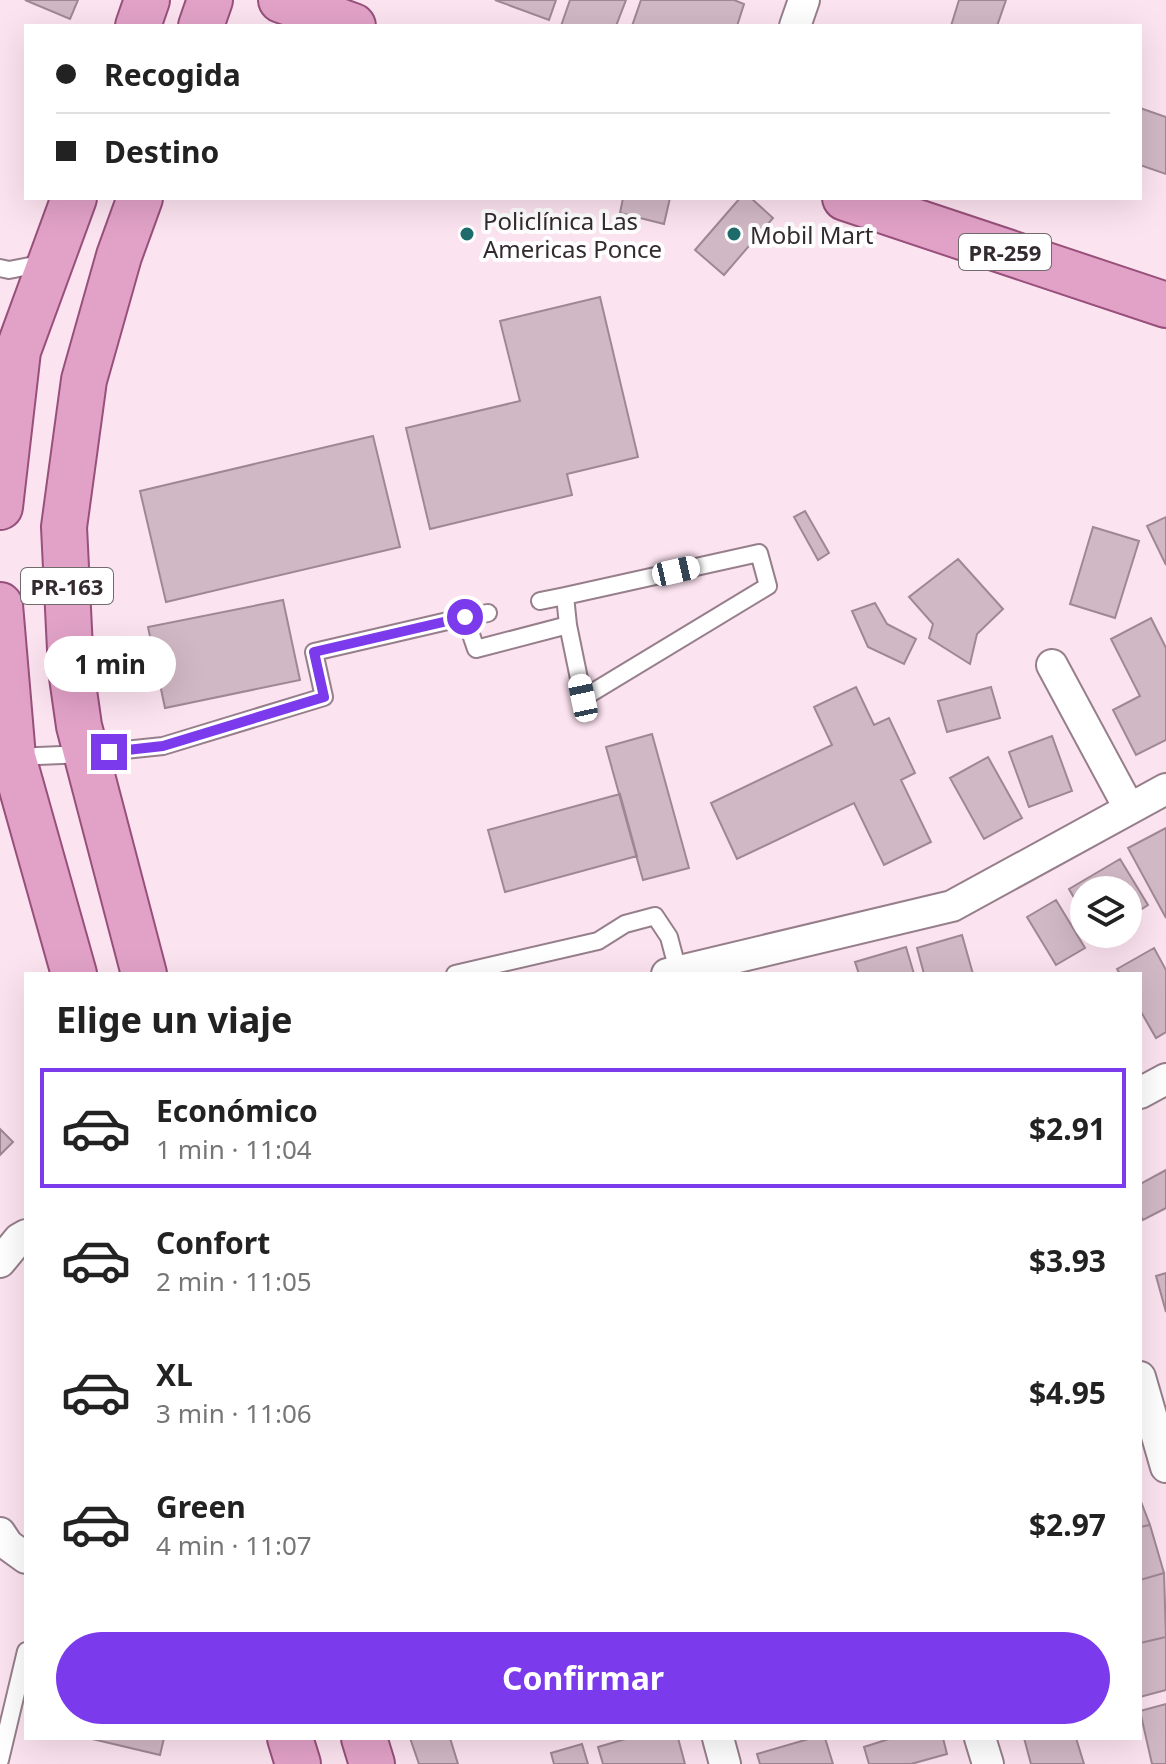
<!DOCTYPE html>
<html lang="es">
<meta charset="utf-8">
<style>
:root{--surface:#fff;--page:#f6f6f6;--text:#222;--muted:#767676;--line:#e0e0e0;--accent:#7c3aed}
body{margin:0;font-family:"Noto Sans",sans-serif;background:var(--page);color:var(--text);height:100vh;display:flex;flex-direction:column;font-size:30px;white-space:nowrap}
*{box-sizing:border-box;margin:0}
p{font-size:26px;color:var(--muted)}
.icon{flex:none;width:44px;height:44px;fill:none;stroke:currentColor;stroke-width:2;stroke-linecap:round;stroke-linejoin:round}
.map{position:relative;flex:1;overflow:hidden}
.drawer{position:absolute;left:24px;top:972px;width:1118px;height:768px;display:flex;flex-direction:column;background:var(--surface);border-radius:0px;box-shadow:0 8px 32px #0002}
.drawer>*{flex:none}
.banner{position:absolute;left:24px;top:24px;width:1118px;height:176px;border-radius:0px;box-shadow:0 8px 32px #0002;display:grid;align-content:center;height:176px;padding:0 32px;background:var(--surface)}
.controls{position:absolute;left:1070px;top:876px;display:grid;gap:16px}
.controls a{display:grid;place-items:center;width:72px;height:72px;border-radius:50%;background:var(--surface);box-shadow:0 8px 32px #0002;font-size:40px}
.end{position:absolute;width:36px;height:36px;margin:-18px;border:10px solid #7c3aed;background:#fff;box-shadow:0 0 0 4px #fff}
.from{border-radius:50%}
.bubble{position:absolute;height:56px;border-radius:28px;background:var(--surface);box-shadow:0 8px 32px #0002;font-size:26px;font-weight:700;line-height:56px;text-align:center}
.car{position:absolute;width:24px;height:48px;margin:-24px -12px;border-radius:10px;box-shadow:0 0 6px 2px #0007;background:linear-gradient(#fff 24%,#345 0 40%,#fff 0 76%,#345 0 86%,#fff 0)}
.banner b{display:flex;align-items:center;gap:28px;height:76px;font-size:30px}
.banner b+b{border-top:2px solid var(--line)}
.banner i{width:20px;height:20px;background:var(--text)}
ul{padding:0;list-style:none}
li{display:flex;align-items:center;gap:24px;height:120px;margin:0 16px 12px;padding:0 16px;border:4px solid transparent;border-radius:0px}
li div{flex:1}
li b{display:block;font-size:30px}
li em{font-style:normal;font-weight:700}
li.on{border-color:var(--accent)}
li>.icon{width:72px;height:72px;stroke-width:1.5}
h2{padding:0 32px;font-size:36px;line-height:96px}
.button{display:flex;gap:16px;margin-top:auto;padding:16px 32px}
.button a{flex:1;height:92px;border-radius:48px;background:var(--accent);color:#fff;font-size:32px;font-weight:700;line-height:92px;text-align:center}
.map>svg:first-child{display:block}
</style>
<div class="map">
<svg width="1166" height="1764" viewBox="0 0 1166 1764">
<rect width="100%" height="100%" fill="#fce3f0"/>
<path fill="#d1b8c5" stroke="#9f8894" stroke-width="2" d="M25 0H78L70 19Z
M495 0H556L549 20Z
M570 0H626L616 26H561Z
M641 0H734L744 4 737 26H632Z
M959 0H1006L997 26H951Z
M1140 108 1166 117V174L1140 165Z
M623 198H670L664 224 620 213Z
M740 198H751L773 218 724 275 695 250Z
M600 297 638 457 567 474 572 495 430 529 406 428 520 401 500 321Z
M373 436 400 547 166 602 140 491Z
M805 511 829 553 818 560 794 517Z
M1166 517V565L1147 526Z
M1093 527 1139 541 1115 618 1070 604Z
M958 559 1003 609 977 634 970 664 929 638 933 624 909 597Z
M283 600 300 680 165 708 148 627Z
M875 603 887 624 916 639 904 664 868 647 852 611Z
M1151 618 1166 648V740L1136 755 1113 710 1140 696 1111 639Z
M856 687 874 725 889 718 915 773 901 780 931 842 884 865 854 803 737 859 711 803 832 745 814 707Z
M991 687 1000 718 947 732 938 701Z
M652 734 689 868 643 880 606 747Z
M1052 736 1072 791 1029 807 1009 752Z
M988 757 1022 818 984 839 950 778Z
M620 794 637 856 505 892 488 830Z
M1166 828V918L1128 848Z
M1120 859 1148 905 1128 918V890H1084V915L1069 889Z
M1056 900 1085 948 1056 965 1027 917Z
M962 935 973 974H924L917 948Z
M906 947 914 974H859L855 962Z
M1154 948 1166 970V1032L1156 1038 1140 1010V974H1120L1117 969Z
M0 1129 13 1142 0 1155Z
M1166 1170V1208L1143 1220 1140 1215V1184Z
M1166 1273V1312L1156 1276Z
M1140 1499 1150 1525 1140 1527Z
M1150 1525 1164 1573 1140 1580V1527Z
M1164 1573 1166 1637 1140 1643V1580Z
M1166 1637V1690L1140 1697V1643Z
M1166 1704V1764H1152L1140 1711Z
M88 1738H164L160 1755Z
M410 1738H450L458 1764H419Z
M629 1738H678L685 1764H603L598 1747Z
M812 1738H825L833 1764H760L757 1754Z
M889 1738H943L947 1754 911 1764H869L864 1747 889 1739Z
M1024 1738H1076L1084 1764H1031Z
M582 1744 588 1764H554L551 1753Z"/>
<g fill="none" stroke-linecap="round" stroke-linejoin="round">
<defs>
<path id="service" d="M0 268 9 270 45 263
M540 601 565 596
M465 617 488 613
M14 757 86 754 163 746 324 697 314 652 465 617 476 649 568 625 565 596 759 553 768 586 583 698 568 625
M455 974 598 941 625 924 655 916 669 937 678 971
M0 1760 26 1651"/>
<path id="minor" d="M795 26 804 0
M1052 665 1129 808
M667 974 952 906 1166 789
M1140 1093 1166 1079
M0 1262 19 1239 26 1235
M1140 1377 1166 1467
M0 1533 8 1545 26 1558
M718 1738 725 1764
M980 1738 988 1764"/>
<path id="primary" d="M281 0 353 26
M138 26 147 0
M201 26 210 0
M140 198 119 256 84 380 64 527 71 670 79 726 144 974
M845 198 1166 305
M0 507 18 351 74 198
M0 605 13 757 74 974
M290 1738 298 1764
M364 1738 372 1764"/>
</defs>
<use href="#service" stroke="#967f8b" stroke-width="20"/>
<use href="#minor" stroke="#967f8b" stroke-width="34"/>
<use href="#primary" stroke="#98507b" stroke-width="48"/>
<use href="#service" stroke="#fff" stroke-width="16"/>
<use href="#minor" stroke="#fff" stroke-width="30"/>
<use href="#primary" stroke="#e2a2c8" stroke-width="44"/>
</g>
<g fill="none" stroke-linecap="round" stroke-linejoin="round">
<path stroke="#7c3aed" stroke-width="10" d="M109 752 163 746 324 697 314 652 465 617"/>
</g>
<g fill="#1f6c6c" stroke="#fff" stroke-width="3">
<circle cx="467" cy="234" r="8"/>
<circle cx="734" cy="234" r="8"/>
</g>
<g text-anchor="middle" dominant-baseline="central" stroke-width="8" stroke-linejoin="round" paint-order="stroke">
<g fill="#fff" stroke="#716b6e" stroke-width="2">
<rect x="959" y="234" width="92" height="36" rx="6"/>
<rect x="21" y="568" width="92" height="36" rx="6"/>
</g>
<g font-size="22" font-weight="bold" fill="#342b30">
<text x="1005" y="252">PR-259</text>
<text x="67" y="586">PR-163</text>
</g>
<g font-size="24" fill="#342b30" stroke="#fff" text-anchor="start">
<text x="483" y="220">Policlínica Las<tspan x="483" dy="28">Americas Ponce</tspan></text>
<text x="750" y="234">Mobil Mart</text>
</g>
</g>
</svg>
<div class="controls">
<a><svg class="icon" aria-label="layers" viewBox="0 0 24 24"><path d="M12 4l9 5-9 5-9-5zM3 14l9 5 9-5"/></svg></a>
</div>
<i class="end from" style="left:465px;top:617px"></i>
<i class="end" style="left:109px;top:752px"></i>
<div class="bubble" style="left:44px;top:636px;width:132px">1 min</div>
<i class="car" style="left:676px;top:571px;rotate:77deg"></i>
<i class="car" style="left:583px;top:698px;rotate:348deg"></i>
<div class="banner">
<b><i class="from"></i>Recogida</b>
<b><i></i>Destino</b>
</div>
<section class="drawer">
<h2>Elige un viaje</h2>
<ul>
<li class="on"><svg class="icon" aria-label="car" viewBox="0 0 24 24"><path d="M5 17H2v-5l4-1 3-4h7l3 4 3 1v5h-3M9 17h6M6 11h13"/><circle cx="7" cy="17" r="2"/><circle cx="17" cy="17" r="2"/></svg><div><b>Económico</b><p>1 min · 11:04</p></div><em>$2.91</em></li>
<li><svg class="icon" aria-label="car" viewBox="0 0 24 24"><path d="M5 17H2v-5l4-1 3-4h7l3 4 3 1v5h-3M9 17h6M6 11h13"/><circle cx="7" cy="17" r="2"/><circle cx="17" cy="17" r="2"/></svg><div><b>Confort</b><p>2 min · 11:05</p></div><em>$3.93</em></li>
<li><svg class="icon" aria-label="car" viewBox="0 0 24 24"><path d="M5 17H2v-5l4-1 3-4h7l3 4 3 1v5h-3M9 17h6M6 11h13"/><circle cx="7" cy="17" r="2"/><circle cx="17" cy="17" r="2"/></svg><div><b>XL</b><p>3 min · 11:06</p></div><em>$4.95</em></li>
<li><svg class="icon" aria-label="car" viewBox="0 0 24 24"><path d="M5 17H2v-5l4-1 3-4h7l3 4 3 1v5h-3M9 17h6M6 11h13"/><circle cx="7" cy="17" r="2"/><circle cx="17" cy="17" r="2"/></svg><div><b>Green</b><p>4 min · 11:07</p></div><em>$2.97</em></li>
</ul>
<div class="button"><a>Confirmar</a></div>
</section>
</div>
